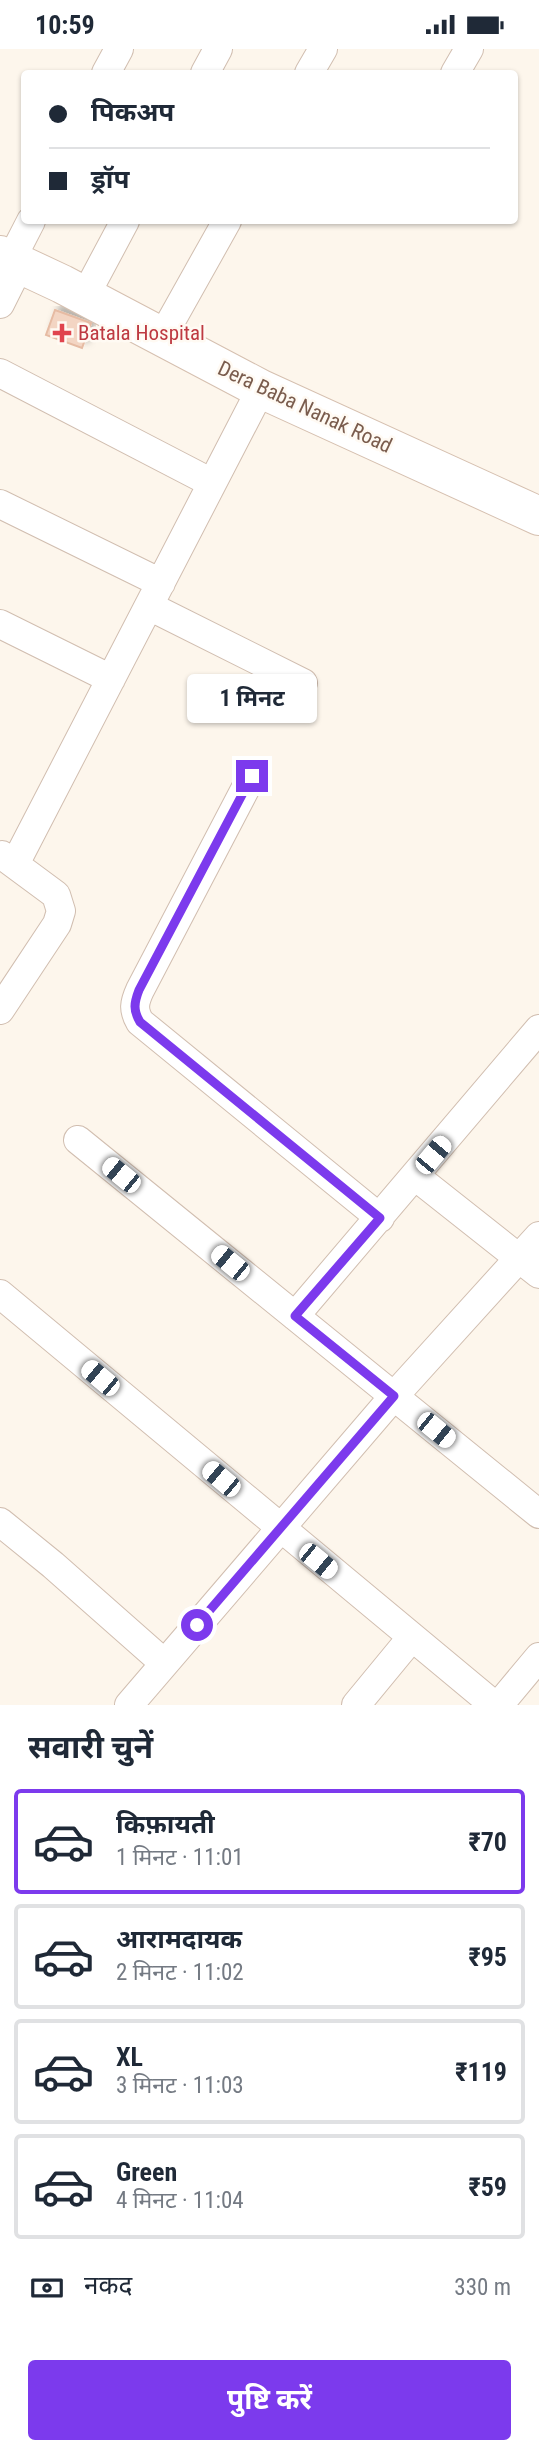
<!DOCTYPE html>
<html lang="hi">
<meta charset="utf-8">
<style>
:root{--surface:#fff;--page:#f2f2f3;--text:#1f2937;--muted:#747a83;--line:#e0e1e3;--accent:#7c3aed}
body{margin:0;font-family:"Roboto Condensed","Noto Sans Devanagari",sans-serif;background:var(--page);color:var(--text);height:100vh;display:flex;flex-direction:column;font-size:26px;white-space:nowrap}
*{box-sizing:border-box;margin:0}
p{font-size:23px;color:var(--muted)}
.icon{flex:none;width:38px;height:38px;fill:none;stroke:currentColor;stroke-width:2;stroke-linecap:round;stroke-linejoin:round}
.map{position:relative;height:1656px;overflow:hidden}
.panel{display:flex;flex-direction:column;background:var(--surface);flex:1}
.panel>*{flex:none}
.hud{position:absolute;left:21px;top:21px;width:497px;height:154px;border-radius:7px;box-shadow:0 2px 5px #0004;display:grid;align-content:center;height:154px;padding:0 28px;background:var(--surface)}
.end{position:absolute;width:32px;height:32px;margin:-16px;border:9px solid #7c3aed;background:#fff;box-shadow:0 0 0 4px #fff}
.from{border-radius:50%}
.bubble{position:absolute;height:49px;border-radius:7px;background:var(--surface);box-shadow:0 2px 5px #0004;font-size:23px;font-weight:700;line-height:49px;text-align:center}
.car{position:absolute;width:21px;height:42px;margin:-21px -10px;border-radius:9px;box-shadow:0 0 5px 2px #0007;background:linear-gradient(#fff 24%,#345 0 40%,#fff 0 76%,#345 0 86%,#fff 0)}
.hud b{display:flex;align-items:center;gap:24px;height:66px;font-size:26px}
.hud b+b{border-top:2px solid var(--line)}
.hud i{width:18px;height:18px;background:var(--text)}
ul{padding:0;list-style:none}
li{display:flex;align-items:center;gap:21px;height:105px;margin:0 14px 10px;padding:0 14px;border:4px solid var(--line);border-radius:7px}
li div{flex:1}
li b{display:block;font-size:26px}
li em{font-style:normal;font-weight:700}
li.active{border-color:var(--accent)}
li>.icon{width:63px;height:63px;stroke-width:1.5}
h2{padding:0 28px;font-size:32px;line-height:84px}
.pay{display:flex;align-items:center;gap:18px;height:77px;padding:0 28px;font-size:26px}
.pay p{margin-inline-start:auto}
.primary-button{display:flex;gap:14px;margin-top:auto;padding:14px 28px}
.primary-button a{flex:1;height:80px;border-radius:7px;background:var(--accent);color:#fff;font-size:28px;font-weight:700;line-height:80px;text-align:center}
.status{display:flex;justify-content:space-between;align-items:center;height:49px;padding:0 35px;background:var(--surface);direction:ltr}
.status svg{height:19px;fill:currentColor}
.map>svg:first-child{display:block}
</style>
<div class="status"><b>10:59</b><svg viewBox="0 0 49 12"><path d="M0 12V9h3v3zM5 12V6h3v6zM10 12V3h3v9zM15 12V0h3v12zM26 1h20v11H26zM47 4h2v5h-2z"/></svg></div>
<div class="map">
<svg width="539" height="1656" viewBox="0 0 539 1656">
<defs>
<filter id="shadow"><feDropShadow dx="6" dy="-6" stdDeviation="3.5" flood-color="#0004"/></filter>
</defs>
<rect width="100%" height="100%" fill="#fdf6ec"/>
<path fill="#f3d5c3" stroke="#e6bba3" stroke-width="2" filter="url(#shadow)" d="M55 261 91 274 82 299 46 286Z"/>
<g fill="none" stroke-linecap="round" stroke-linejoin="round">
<defs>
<path id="minor" d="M106 24 119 0
M205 24 218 0
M309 24 323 0
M455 24 469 0
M11 211 31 172
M85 247 125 172
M0 255 20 215
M162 288 227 172
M0 324 212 434
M0 455 161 534
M149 557 303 634
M0 575 111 630
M252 727 140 941C134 954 133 961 140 973L380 1169
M15 815 261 340
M0 961 57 875 61 862 56 846 2 806
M78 1091 539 1465
M415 1127 539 1225
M0 1245 494 1656
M295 1267 539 980
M0 1473 53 1516 164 1614
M129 1656 394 1347 539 1187
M356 1656 412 1588
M499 1656 539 1608"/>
<path id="secondary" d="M0 206 62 235 261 340 539 467"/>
</defs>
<use href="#minor" stroke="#d1beb0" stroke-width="30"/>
<use href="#secondary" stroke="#d6c0b0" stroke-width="40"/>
<use href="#minor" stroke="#fff" stroke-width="28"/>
<use href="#secondary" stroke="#fff" stroke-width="38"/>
</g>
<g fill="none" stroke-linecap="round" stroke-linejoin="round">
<path stroke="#7c3aed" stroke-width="9" d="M197 1576 394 1347 295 1267 380 1169 140 973C133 961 134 954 139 941L252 727"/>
</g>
<path fill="#e0444e" stroke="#fffaf3" stroke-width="2.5" d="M58.5 273.5h7v7h7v7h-7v7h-7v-7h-7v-7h7z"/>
<g text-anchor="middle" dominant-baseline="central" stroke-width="5" stroke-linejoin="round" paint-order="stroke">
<g font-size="21" fill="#be3a42" stroke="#fffaf3" text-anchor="start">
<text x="78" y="284">Batala Hospital</text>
</g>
<g font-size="21" fill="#7a5c4d" stroke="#fffaf3">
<text transform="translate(305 358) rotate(25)">Dera Baba Nanak Road</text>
</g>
</g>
</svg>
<i class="end from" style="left:197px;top:1576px"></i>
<i class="end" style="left:252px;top:727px"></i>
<div class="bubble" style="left:187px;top:625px;width:130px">1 मिनट</div>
<i class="car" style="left:433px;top:1106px;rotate:40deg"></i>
<i class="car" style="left:121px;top:1126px;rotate:309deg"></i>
<i class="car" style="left:230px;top:1214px;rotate:309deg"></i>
<i class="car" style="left:100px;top:1329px;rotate:310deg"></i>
<i class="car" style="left:436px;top:1381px;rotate:129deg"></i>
<i class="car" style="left:221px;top:1430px;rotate:310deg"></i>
<i class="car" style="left:318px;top:1512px;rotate:129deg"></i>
<div class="hud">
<b><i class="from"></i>पिकअप</b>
<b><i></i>ड्रॉप</b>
</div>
</div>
<section class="panel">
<h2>सवारी चुनें</h2>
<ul>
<li class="active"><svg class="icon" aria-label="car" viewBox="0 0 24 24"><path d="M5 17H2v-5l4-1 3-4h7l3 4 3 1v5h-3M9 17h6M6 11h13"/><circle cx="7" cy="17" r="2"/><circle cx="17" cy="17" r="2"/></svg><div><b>किफ़ायती</b><p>1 मिनट · 11:01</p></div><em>₹70</em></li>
<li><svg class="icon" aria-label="car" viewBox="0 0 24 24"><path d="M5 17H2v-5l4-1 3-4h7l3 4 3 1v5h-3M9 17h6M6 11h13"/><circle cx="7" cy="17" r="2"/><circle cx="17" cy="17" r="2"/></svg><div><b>आरामदायक</b><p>2 मिनट · 11:02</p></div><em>₹95</em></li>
<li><svg class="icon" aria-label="car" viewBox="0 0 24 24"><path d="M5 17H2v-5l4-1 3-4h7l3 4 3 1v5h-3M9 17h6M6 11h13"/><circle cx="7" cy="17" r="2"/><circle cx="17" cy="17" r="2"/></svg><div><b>XL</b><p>3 मिनट · 11:03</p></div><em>₹119</em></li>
<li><svg class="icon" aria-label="car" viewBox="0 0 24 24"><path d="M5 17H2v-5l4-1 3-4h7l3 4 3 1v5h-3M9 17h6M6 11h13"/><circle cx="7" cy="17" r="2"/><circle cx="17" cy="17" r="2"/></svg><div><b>Green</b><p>4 मिनट · 11:04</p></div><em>₹59</em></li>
</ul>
<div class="pay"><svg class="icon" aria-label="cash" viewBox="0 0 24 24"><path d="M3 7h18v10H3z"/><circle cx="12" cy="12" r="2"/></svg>नकद<p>330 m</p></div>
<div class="primary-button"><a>पुष्टि करें</a></div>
</section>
